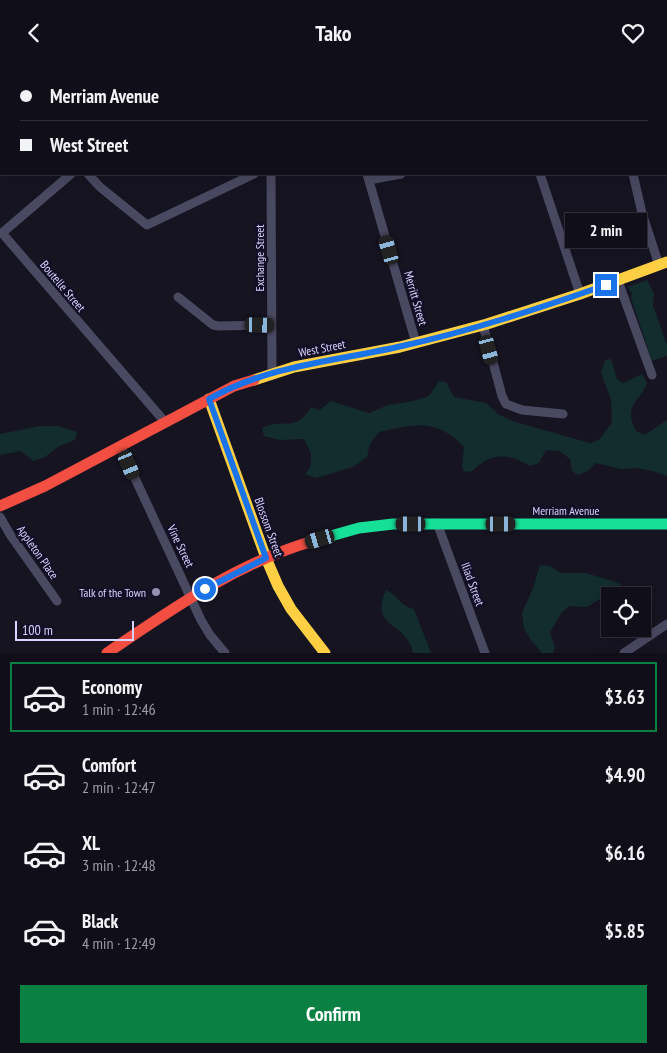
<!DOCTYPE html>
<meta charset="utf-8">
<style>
:root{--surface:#100f19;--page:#1e1d26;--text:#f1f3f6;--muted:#9c9ca2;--line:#302f38;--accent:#0b8043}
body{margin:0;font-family:"PT Sans Narrow",sans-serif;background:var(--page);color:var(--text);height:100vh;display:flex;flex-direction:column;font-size:19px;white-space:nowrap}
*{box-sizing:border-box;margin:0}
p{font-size:16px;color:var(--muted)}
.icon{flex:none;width:28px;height:28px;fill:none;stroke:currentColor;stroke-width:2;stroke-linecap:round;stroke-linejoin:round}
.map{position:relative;height:588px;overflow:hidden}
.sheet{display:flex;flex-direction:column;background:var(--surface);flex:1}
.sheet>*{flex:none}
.guide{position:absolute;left:0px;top:0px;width:668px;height:110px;box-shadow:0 5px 20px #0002,0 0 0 1px var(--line);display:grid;align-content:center;height:110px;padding:0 20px;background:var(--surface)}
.tools{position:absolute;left:601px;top:522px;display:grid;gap:10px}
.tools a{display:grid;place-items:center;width:50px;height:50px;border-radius:0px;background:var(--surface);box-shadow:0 5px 20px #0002,0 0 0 1px var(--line);font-size:25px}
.scale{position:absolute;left:15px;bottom:12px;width:119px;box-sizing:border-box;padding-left:5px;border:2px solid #d9d4ff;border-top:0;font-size:14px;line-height:18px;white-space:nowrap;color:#d9d4ff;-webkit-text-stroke:4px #130f26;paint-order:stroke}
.end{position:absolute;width:22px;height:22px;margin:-11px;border:6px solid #1a73e8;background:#fff;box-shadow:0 0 0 2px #fff}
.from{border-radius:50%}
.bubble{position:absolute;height:35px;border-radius:0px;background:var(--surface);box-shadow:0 5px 20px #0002,0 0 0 1px var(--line);font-size:16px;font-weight:700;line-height:35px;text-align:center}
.car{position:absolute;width:15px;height:30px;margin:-15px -8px;border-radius:6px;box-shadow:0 0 4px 1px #0007;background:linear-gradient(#222 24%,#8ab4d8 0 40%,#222 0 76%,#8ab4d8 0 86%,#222 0)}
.guide b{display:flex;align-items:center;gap:18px;height:48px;font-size:19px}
.guide b+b{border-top:1px solid var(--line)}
.guide i{width:12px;height:12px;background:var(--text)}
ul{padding:9px 0 0;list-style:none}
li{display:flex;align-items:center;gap:15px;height:70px;margin:0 10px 8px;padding:0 10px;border:2px solid transparent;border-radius:0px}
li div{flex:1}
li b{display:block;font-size:19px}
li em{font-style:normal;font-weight:700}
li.selected{border-color:var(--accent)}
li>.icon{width:45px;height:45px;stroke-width:1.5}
.primary-button{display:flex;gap:10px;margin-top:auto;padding:10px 20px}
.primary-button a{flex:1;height:58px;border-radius:0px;background:var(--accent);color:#fff;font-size:20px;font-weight:700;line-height:58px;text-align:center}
header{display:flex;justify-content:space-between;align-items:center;height:65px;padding:0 20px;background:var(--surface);font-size:22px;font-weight:700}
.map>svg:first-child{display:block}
</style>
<header><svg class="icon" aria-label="back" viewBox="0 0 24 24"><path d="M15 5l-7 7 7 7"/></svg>Tako<svg class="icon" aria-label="heart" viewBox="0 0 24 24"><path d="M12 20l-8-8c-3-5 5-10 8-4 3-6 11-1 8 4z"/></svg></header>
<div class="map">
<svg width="667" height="588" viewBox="0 0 667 588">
<rect width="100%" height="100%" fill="#161421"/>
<path fill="#132c2d" d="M647 215 654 229 653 241 667 280V291L652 296 631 233 632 228 627 222Z
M611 294 617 314 623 318 642 309 647 318C638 341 623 339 636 366L645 370 667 355V411L652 406 635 403 621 404 596 398 586 407 578 410 572 406 570 394 559 386 546 385 539 398 530 401C507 387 490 388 471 407L463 406 462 400 464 382C437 353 414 359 379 367L370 379 367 392 353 402 316 413 305 409 311 401V389L304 374 280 375 264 371 262 363C283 352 295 369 311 342L320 345 331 336 369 348 388 340 413 336 429 331 439 316 446 317 454 332 486 338 498 349 512 356 590 378 600 374 612 357 611 335 601 308 605 295Z
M40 361H58L77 367 75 375 59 381 45 392 33 396 21 386 0 390V369Z
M540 500 550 501 561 508H586L619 518 628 527V531H610V536L600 534 587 542 570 541 562 547 550 567 555 582 553 588H542L530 574 524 563 522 548 533 523Z
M386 525C399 531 398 540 414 544L431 588H413C407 556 368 564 386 525Z"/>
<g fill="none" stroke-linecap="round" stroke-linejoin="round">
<path stroke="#0d2144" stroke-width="2.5" d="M15 1V0"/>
<path stroke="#4a4962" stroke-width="9" d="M620 0V1
M271 1V0
M71 109 2 168 165 357
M88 109 100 122 147 160 254 109
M271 109 272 308
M367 109 416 278
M540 109 580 229
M633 109 642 148 659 200
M369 115 401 109
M618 216 652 310
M178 232 213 260 219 261 271 260
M483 260 502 331 506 339 522 345 563 349
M120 381 201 555 210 570 225 588
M0 452 11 471 57 536
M437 458 485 588
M624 588 667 559"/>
<path stroke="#16e098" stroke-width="11" d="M313 476 359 463 393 459H667"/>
<path stroke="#ffcf43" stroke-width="11" d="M254 315 294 302 400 282 487 259 580 229 667 197
M209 334 266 493 278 521 291 544 325 588"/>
<path stroke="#f24e42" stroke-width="11" d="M0 441 45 421 234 321 254 315
M107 588C172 544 237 498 313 476"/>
</g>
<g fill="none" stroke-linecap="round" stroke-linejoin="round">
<path stroke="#1a73e8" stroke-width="6" d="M205 524 266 493 209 334C269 300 337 296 402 281 471 266 540 243 606 220"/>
</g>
<circle fill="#9591b1" stroke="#130f26" stroke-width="2" cx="156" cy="527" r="5"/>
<g text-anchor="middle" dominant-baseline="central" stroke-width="5" stroke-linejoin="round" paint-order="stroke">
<g font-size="12" fill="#d9d4ff" stroke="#130f26">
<text transform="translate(259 193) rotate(-90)">Exchange Street</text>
<text transform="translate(63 221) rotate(50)">Boutelle Street</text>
<text transform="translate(416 233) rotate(74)">Merritt Street</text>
<text transform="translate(322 283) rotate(-11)">West Street</text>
<text x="566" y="445">Merriam Avenue</text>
<text transform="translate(269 462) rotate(70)">Blossom Street</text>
<text transform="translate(181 481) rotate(64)">Vine Street</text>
<text transform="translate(38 487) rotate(55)">Appleton Place</text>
<text transform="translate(473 519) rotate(70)">Iliad Street</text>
</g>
<g font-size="12" fill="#d9d4ff" stroke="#130f26" text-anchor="end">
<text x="146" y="527">Talk of the Town</text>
</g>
</g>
</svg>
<div class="tools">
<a><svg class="icon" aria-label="locate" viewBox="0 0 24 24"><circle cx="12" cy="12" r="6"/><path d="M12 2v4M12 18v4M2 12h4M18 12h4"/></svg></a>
</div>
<div class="scale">100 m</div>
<i class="end from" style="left:205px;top:524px"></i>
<i class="end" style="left:606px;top:220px"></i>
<div class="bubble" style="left:565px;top:148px;width:82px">2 min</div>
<i class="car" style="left:389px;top:185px;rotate:344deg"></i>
<i class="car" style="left:260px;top:260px;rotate:91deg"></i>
<i class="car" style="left:489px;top:285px;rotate:165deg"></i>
<i class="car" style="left:129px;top:400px;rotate:157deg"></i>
<i class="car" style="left:411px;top:459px;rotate:270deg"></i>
<i class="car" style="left:501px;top:459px;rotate:90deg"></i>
<i class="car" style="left:320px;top:474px;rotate:254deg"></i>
<div class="guide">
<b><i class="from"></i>Merriam Avenue</b>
<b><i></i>West Street</b>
</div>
</div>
<section class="sheet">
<ul>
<li class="selected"><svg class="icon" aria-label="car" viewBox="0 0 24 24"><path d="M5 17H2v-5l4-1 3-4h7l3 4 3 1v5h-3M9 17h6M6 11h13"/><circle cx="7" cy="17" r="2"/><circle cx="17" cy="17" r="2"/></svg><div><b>Economy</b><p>1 min · 12:46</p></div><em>$3.63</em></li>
<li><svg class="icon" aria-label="car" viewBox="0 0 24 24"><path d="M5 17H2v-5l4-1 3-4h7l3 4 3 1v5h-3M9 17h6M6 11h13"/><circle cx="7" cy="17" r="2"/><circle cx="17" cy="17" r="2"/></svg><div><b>Comfort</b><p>2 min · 12:47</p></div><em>$4.90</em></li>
<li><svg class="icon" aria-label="car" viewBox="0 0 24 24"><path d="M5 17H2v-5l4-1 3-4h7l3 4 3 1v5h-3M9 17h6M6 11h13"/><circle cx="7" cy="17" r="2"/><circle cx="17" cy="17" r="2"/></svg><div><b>XL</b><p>3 min · 12:48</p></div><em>$6.16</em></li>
<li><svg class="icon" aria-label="car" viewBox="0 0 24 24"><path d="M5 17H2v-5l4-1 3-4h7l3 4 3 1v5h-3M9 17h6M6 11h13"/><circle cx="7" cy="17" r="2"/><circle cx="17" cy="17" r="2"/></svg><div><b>Black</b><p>4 min · 12:49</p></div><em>$5.85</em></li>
</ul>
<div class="primary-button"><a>Confirm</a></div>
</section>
